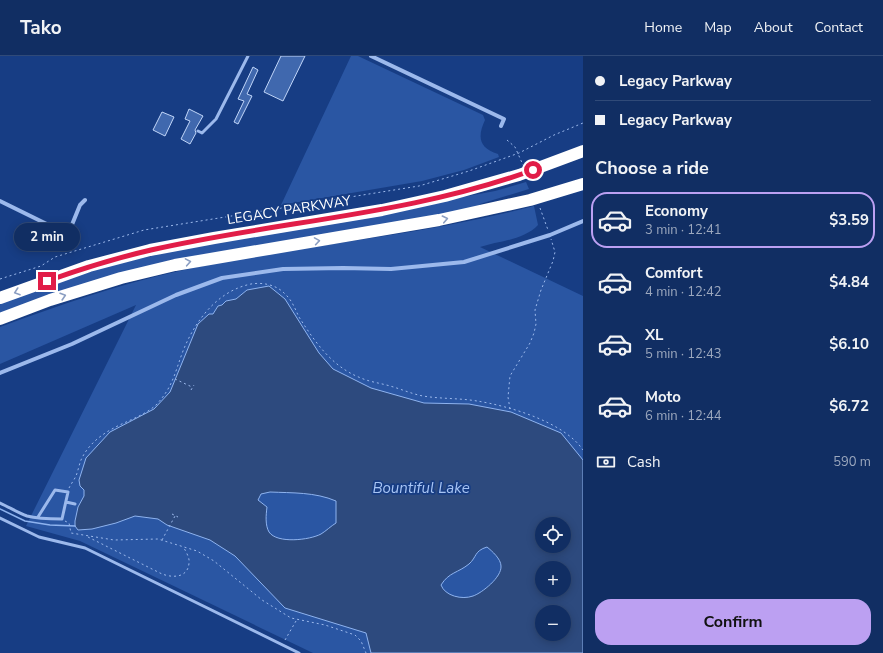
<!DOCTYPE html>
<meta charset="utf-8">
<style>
:root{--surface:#112e63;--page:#1e3a6c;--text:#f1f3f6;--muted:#9ca8be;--line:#304a78;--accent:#bca0f2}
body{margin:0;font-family:"Nunito Sans",sans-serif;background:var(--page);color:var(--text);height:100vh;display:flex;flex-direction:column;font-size:15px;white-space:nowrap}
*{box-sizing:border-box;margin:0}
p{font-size:13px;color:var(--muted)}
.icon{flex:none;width:22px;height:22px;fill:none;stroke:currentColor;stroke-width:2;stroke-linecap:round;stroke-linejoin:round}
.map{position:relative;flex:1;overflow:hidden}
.details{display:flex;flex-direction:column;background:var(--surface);width:300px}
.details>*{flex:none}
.top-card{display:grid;align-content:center;height:88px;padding:0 12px;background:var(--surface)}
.buttons{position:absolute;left:535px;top:461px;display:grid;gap:8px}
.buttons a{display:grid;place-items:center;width:36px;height:36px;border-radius:50%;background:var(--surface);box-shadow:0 2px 10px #0003,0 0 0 1px var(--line);font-size:20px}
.end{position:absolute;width:18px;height:18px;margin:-9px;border:5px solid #e11d48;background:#fff;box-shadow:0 0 0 2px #fff}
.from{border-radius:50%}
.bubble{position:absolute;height:28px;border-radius:14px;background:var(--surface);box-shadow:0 2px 10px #0003,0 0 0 1px var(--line);font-size:13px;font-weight:700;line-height:28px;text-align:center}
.top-card b{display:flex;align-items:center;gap:14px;height:38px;font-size:15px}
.top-card b+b{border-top:1px solid var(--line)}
.top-card i{width:10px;height:10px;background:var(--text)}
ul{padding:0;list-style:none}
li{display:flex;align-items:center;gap:12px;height:56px;margin:0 8px 6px;padding:0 4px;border:2px solid transparent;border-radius:16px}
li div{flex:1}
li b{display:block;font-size:15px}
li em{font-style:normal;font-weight:700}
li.on{border-color:var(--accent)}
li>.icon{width:36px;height:36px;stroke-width:1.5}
h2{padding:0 12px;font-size:18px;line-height:48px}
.pay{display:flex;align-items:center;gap:10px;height:44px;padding:0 12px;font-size:15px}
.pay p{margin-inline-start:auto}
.cta{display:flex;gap:8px;margin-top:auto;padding:8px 12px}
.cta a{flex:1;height:46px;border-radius:16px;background:var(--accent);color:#111;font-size:16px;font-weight:700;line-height:46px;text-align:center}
header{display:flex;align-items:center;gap:24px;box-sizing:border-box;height:56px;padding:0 20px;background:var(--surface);border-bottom:1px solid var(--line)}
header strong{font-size:19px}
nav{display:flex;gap:22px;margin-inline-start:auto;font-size:14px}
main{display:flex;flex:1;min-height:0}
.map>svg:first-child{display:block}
</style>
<header>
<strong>Tako</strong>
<nav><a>Home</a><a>Map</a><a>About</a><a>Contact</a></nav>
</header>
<main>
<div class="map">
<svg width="583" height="597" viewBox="0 0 583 597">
<rect width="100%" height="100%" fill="#173d84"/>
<path fill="#2a56a3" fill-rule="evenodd" d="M351 0H358L483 59 485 64C477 81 479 92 498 98L499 101 464 114 422 125 281 149Z
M526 126 529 133 480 148V151L441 159 207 198 168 205 0 257V247L74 220 109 210 177 194 495 135Z
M534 150 538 169C524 184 499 185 480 191L583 240V597H313L80 485 26 470 136 249 0 308V271C60 249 117 229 179 215 297 189 417 181 534 150ZM542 468H564V490H542ZM542 512H564V534H542ZM542 556H564V578H542Z"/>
<path fill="#2d4a7e" stroke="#8eb3ef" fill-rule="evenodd" d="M269 230 285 243 319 297 333 313 371 332 424 347 469 348 511 356 561 377 583 404V597H371L366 577 285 552 235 500 210 484 167 469 158 463 135 460 116 467 92 473 78 474 75 470V465L78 451 84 440V434L80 430 79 424 86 402 110 376 154 353 170 336 198 268 209 258H213L218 250 222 249 226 245 236 243 247 234ZM270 436C292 437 315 436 336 445V467C331 470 326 475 321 478 310 484 277 488 269 476 265 469 266 459 267 451L258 444 261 438ZM542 468H564V490H542ZM487 491C492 495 501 503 501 510 502 521 482 537 473 540 462 544 445 540 441 529 449 516 458 517 469 508 477 501 474 495 487 491ZM542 512H564V534H542ZM542 556H564V578H542Z"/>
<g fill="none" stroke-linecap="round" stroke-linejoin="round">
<path stroke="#8eb3ef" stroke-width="1.5" d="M0 453 25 465 50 469 75 470"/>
</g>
<path fill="#4068ae" stroke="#c1d6f9" d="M281 0H305L283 45 264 36Z
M253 11 258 14 247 38 252 40 238 68 234 66 244 45 238 43Z
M189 53 203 60 195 74 196 77 190 88 181 83 190 65 185 63Z
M162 56 174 61 165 80 153 74Z"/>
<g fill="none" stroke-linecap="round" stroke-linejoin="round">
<path stroke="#9cb9ec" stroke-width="1" stroke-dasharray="2 3" stroke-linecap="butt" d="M507 84 515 91 523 109
M540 152 548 174
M0 223 41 210 55 201 144 174 419 130 469 115 519 97 554 79 583 67
M175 323 192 331
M191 334 194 329
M510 353 508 341 510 320 530 287 534 277 536 268 535 254 541 234 553 205 555 196 551 183
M69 432C71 428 74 424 76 420 78 415 79 409 81 404 89 386 106 375 124 367 135 362 147 357 156 349 173 331 175 316 183 295 195 265 217 235 251 228 263 226 277 229 285 238 292 244 295 253 299 261 315 286 332 311 361 322 370 326 380 327 390 330 401 333 412 338 423 340 441 343 459 342 477 345 509 350 564 366 583 394
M172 458 178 461
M65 465 69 467 71 477 114 484 158 483 197 495 214 505 262 544 291 562 325 569 355 579 361 585 366 597
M88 481 160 517C170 522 188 523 189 507 190 502 186 496 184 492
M162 484 175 460
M285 584 296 565"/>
<path stroke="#9cb9ec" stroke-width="3" d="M198 75 202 77 216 63 248 0
M66 446 75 448
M0 447C9 451 18 457 27 460 38 463 51 463 62 463L68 436 55 434 38 461
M0 462 39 481 85 492 299 597"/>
<path stroke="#9cb9ec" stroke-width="4" d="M371 0 504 63 501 70
M0 145 65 177 69 176 80 149 85 144
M0 317 72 288 176 239 222 222 283 213 343 212 391 213 464 206 550 179 583 165"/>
<path stroke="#fff" stroke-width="12" d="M0 242 89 210 150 194 214 182 382 154 445 140 519 119 583 95
M0 263 50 244 121 222 175 209 439 164 530 144 583 128"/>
</g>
<defs><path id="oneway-chevron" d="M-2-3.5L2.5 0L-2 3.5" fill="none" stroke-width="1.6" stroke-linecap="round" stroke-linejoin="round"/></defs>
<g stroke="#8b9ec2">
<use href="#oneway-chevron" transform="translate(445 163) rotate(-12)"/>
<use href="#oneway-chevron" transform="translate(317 185) rotate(-9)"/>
<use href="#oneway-chevron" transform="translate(188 206) rotate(-10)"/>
<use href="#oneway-chevron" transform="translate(17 236) rotate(161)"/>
<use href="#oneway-chevron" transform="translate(63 240) rotate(-17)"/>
</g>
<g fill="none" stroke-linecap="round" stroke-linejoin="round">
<path stroke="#e11d48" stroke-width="5" d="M47 225C81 213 116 202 151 194 278 165 410 159 533 114"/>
</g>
<g text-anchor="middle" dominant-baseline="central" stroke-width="3.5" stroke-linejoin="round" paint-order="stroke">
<g font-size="14" fill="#fff" stroke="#173d84">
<text transform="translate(289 154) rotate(-9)">LEGACY PARKWAY</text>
</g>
<g font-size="15" font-style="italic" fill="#a7c4f4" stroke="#173d84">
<text x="421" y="432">Bountiful Lake</text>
</g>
</g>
</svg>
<div class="buttons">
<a><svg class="icon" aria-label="locate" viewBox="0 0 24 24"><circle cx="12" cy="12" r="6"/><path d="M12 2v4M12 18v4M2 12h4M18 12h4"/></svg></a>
<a>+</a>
<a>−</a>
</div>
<i class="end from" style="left:533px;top:114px"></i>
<i class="end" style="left:47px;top:225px"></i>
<div class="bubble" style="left:14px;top:167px;width:66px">2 min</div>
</div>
<section class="details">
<div class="top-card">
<b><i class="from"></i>Legacy Parkway</b>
<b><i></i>Legacy Parkway</b>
</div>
<h2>Choose a ride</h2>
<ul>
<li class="on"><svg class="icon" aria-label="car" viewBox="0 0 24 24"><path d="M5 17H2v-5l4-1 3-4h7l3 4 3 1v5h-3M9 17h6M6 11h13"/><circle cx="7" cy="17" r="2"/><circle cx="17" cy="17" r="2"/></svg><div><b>Economy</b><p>3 min · 12:41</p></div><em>$3.59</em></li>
<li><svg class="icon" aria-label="car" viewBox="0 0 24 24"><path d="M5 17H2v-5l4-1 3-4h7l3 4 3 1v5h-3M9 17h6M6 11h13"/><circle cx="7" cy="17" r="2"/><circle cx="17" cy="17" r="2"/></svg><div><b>Comfort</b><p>4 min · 12:42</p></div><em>$4.84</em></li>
<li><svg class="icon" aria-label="car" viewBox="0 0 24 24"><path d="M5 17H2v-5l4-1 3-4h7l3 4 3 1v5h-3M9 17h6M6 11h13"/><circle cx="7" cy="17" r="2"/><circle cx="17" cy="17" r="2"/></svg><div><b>XL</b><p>5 min · 12:43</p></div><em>$6.10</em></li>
<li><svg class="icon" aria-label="car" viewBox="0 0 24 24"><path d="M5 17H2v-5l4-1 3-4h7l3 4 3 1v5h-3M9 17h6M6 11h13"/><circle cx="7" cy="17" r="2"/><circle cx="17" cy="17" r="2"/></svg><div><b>Moto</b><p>6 min · 12:44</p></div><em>$6.72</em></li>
</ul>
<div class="pay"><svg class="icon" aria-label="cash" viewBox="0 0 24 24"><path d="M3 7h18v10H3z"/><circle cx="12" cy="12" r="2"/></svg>Cash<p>590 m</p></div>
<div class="cta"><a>Confirm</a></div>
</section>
</main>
